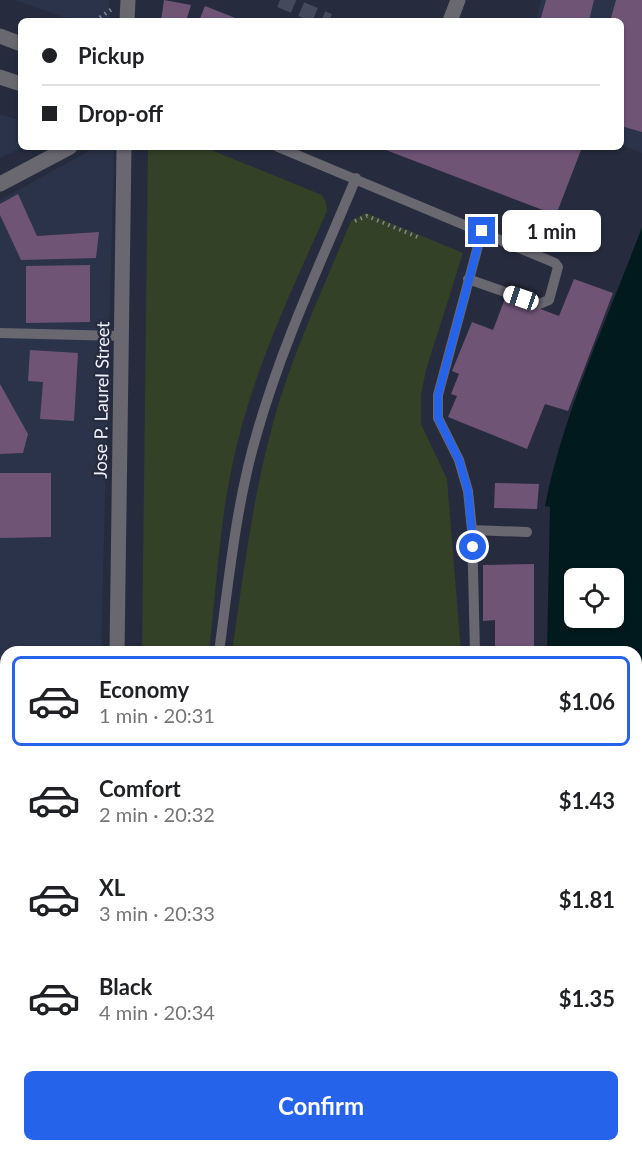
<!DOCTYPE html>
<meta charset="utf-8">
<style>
:root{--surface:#fff;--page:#f6f6f6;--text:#202124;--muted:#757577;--line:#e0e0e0;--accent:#2563eb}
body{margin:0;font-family:Lato,sans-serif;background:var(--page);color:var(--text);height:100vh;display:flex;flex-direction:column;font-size:22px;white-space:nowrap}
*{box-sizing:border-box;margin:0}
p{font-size:20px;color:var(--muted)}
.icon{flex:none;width:33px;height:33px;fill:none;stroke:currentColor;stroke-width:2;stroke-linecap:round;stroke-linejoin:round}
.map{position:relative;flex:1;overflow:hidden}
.sheet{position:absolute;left:0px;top:646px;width:642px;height:506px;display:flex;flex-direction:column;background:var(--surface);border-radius:18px 18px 0 0;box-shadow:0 2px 4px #0004}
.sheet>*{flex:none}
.banner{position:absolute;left:18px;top:18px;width:606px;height:132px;border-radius:9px;box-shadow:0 2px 4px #0004;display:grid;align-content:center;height:132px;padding:0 24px;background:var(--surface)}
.controls{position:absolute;left:564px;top:568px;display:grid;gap:12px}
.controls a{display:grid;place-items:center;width:60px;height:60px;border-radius:9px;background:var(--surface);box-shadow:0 2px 4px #0004;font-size:30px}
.end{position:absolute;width:27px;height:27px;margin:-14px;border:8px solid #2563eb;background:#fff;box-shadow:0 0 0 3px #fff}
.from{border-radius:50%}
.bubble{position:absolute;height:42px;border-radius:9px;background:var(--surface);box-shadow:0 2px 4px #0004;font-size:20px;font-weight:700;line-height:42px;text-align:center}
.car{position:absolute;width:18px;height:36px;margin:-18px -9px;border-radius:8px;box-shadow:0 0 4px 2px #0007;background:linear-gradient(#fff 24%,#345 0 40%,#fff 0 76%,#345 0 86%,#fff 0)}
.banner b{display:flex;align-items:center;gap:21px;height:57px;font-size:22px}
.banner b+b{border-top:2px solid var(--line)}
.banner i{width:15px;height:15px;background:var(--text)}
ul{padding:10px 0 0;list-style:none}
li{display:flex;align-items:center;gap:18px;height:90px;margin:0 12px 9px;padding:0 12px;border:3px solid transparent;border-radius:9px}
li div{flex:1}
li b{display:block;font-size:22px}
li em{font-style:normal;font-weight:700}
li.active{border-color:var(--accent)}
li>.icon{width:54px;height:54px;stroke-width:1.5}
.cta{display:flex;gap:12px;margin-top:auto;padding:12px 24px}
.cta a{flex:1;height:69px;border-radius:9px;background:var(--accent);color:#fff;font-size:24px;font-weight:700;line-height:69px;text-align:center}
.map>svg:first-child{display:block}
</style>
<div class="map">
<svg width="642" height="1151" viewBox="0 0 642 1151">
<rect width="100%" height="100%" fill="#262c3d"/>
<path fill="#2b334a" d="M15 0H109L110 21H74Z
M541 0H642V153L621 145V21H536Z
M0 114 21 121V147H23L0 158Z
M96 147H114L101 652H6V817L0 820V200Z
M0 923 6 928V1146H93V1151H0Z"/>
<path fill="#334126" d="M148 147H204L322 195 326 202 327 211C290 294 250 377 232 467 219 528 216 591 209 652H142Z
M366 213 463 253 426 370 421 395V424L447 479 461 652H232C243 577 252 501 272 427 291 356 323 289 351 221Z
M148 1146H307L306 1151H149Z
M326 1146H403V1151H326Z
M424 1146H501L500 1151H422Z"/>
<path fill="#001a1d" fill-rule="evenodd" d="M642 227V1151H500L501 1146H636V652H547L550 507 545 506C564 410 608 318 642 227ZM574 579H614V618H574Z"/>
<path fill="#6f5476" d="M164 0 191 5 186 21H161Z
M546 0H594L589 21H540Z
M616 0H642V132L621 126V21H610Z
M205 6 243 21H199Z
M378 147H572L581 150 556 215Z
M18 194 37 236 99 232 96 258 21 260 0 215V204Z
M90 265V322L26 323V266Z
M574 279 613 293 568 411 545 404 527 449 448 417 457 396 451 394 459 374 452 371 472 322 493 330 506 296 559 316Z
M30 350 78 353 74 421 40 419 43 382 28 381Z
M0 384 28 434 23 453 0 454Z
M0 473H51V537L0 538Z
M495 483 539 484 537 509 494 508Z
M534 564V652H495V620L483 621V565Z
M0 712 6 713V735L0 734Z
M6 762V782L0 785V765Z
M7 1146H63L64 1151H8Z"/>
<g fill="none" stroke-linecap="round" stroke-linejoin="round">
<path stroke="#444a5a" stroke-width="15" stroke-dasharray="15 8" stroke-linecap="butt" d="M280 0 329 21"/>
<path stroke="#828796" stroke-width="4" stroke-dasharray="1.5 4.5" stroke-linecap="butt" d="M95 21 112 9
M355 221 367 216 420 238
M356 1146 364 1150 375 1146
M221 1151 222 1146
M459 1151 460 1146"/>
<path stroke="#696770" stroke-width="10" d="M278 147 555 263 558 267 549 300 539 304 468 279
M0 333 121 336
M472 530 527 532
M219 652C229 579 236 504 257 433 282 345 321 262 356 178
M475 652 472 530 468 491 459 460 438 418V395L482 231
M317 1151 318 1146
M414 1151 415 1146"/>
<path stroke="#696770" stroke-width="15" d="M450 21 458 0"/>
<path stroke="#696770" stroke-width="15" d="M127 21 128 0
M0 36 21 44
M0 77 21 84
M0 184 70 147
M117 652 124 147
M0 845 6 842
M0 906 6 911
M119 1146V1151"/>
</g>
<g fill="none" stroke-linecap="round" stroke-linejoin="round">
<path stroke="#2563eb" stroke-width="8" d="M473 547 468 491 459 460 438 418V395L482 231"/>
</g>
<g text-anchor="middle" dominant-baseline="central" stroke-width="5" stroke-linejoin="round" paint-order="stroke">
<g font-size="18" fill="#eef2fe" stroke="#262c3d">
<text transform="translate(101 400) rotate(-89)">Jose P. Laurel Street</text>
</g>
</g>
</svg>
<div class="controls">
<a><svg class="icon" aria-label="locate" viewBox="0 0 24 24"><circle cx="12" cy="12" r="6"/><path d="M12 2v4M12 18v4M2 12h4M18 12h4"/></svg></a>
</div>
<i class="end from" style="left:473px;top:547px"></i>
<i class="end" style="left:482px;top:231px"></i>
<div class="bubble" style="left:502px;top:210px;width:99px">1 min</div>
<i class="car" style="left:521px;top:298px;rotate:289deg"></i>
<div class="banner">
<b><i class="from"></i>Pickup</b>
<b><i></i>Drop-off</b>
</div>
<section class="sheet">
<ul>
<li class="active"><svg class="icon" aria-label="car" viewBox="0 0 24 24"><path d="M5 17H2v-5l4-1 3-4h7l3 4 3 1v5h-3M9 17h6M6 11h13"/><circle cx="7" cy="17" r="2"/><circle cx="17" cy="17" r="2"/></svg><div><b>Economy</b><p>1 min · 20:31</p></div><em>$1.06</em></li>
<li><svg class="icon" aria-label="car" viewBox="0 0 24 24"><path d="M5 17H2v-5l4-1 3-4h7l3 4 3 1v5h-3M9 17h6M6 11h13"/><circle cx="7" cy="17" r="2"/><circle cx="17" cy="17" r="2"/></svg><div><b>Comfort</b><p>2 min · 20:32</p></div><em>$1.43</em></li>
<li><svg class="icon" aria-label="car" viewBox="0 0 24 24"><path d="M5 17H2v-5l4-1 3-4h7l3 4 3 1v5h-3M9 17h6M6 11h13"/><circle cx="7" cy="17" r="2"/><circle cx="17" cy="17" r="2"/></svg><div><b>XL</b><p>3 min · 20:33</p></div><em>$1.81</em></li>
<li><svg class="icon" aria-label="car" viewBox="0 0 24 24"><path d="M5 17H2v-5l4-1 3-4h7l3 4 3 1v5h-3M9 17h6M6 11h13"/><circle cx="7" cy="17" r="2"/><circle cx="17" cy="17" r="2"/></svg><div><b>Black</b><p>4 min · 20:34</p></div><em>$1.35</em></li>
</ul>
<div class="cta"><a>Confirm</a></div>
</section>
</div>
